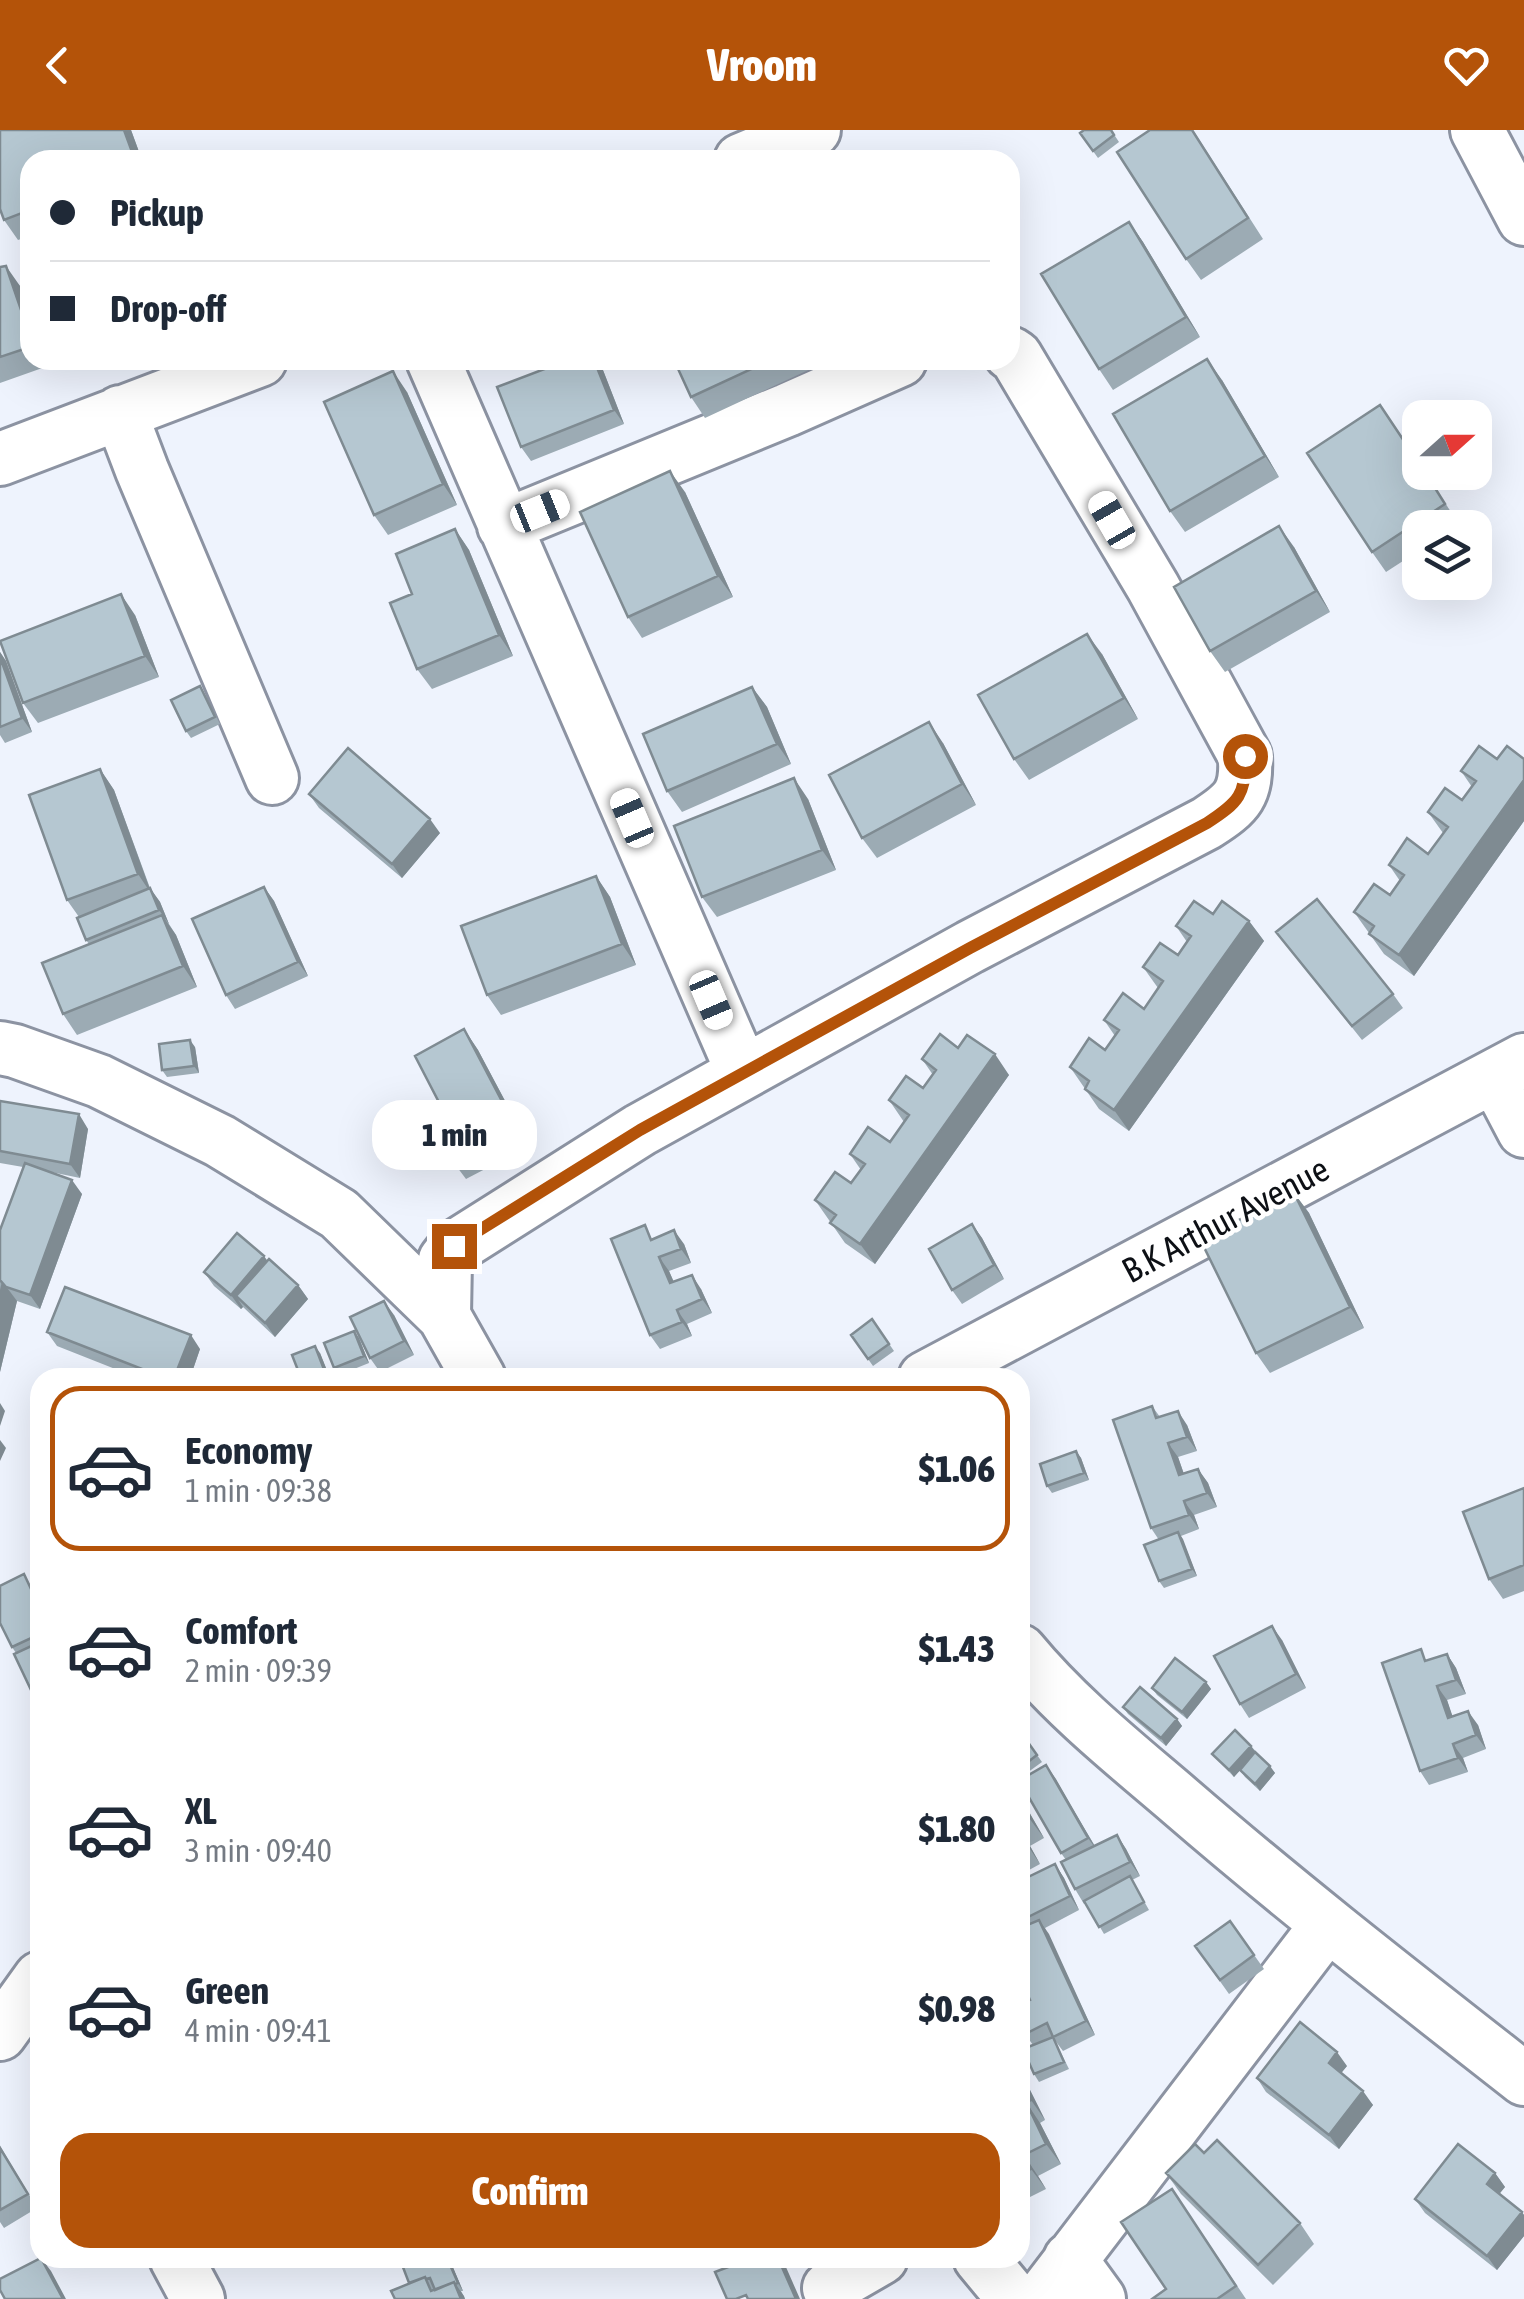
<!DOCTYPE html>
<meta charset="utf-8">
<style>
:root{--surface:#fff;--page:#f2f2f3;--text:#1f2937;--muted:#747a83;--line:#e0e1e3;--accent:#b45309}
body{margin:0;font-family:"Asap Condensed",sans-serif;background:var(--page);color:var(--text);height:100vh;display:flex;flex-direction:column;font-size:38px;white-space:nowrap}
*{box-sizing:border-box;margin:0}
p{font-size:32px;color:var(--muted)}
.icon{flex:none;width:55px;height:55px;fill:none;stroke:currentColor;stroke-width:2;stroke-linecap:round;stroke-linejoin:round}
.map{position:relative;flex:1;overflow:hidden}
.details{position:absolute;left:30px;top:1238px;width:1000px;height:900px;display:flex;flex-direction:column;background:var(--surface);border-radius:30px;box-shadow:0 10px 40px #0002}
.details>*{flex:none}
.top-card{position:absolute;left:20px;top:20px;width:1000px;height:220px;border-radius:30px;box-shadow:0 10px 40px #0002;display:grid;align-content:center;height:220px;padding:0 30px;background:var(--surface)}
.needle{width:65px;rotate:69deg}
.fabs{position:absolute;left:1402px;top:270px;display:grid;gap:20px}
.fabs a{display:grid;place-items:center;width:90px;height:90px;border-radius:20px;background:var(--surface);box-shadow:0 10px 40px #0002;font-size:50px}
.end{position:absolute;width:45px;height:45px;margin:-22px;border:12px solid #b45309;background:#fff;box-shadow:0 0 0 5px #fff}
.from{border-radius:50%}
.bubble{position:absolute;height:70px;border-radius:30px;background:var(--surface);box-shadow:0 10px 40px #0002;font-size:32px;font-weight:800;line-height:70px;text-align:center}
.car{position:absolute;width:30px;height:60px;margin:-30px -15px;border-radius:12px;box-shadow:0 0 8px 2px #0007;background:linear-gradient(#fff 24%,#345 0 40%,#fff 0 76%,#345 0 86%,#fff 0)}
.top-card b{display:flex;align-items:center;gap:35px;height:95px;font-size:38px}
.top-card b+b{border-top:2px solid var(--line)}
.top-card i{width:25px;height:25px;background:var(--text)}
ul{padding:18px 0 0;list-style:none}
li{display:flex;align-items:center;gap:30px;height:165px;margin:0 20px 15px;padding:0 10px;border:5px solid transparent;border-radius:30px}
li div{flex:1}
li b{display:block;font-size:38px}
li em{font-style:normal;font-weight:800}
li.selected{border-color:var(--accent)}
li>.icon{width:90px;height:90px;stroke-width:1.5}
.action{display:flex;gap:20px;margin-top:auto;padding:20px 30px}
.action a{flex:1;height:115px;border-radius:30px;background:var(--accent);color:#fff;font-size:40px;font-weight:800;line-height:115px;text-align:center}
header{display:flex;justify-content:space-between;align-items:center;height:130px;padding:0 30px;background:var(--accent);color:#fff;font-size:45px;font-weight:800}
.map>svg:first-child{display:block}
</style>
<header><svg class="icon" aria-label="back" viewBox="0 0 24 24"><path d="M15 5l-7 7 7 7"/></svg>Vroom<svg class="icon" aria-label="heart" viewBox="0 0 24 24"><path d="M12 20l-8-8c-3-5 5-10 8-4 3-6 11-1 8 4z"/></svg></header>
<div class="map">
<svg width="1524" height="2169" viewBox="0 0 1524 2169">
<rect width="100%" height="100%" fill="#eef3fd"/>
<g fill="none" stroke-linecap="round" stroke-linejoin="round">
<defs>
<path id="minor" d="M1477 0 1524 89
M741 30 814 0
M433 230 743 943
M120 282 142 340 272 648
M0 329 260 230
M504 396 787 280 900 230
M0 918 15 921 99 951 220 1011 339 1084 444 1186 479 1248
M1495 946 1524 1001
M444 1186 445 1130 455 1117 640 1000 970 817 1207 693C1238 673 1247 664 1245 626L1153 457 1016 227 1010 223
M925 1248 1524 930
M1020 1521C1067 1578 1125 1624 1181 1672 1292 1768 1408 1858 1524 1949
M0 1904 40 1848
M176 2128 198 2169
M980 2128 1014 2169
M1070 2129 1099 2169
M829 2158 881 2128
M1041 2169 1327 1795"/>
</defs>
<use href="#minor" stroke="#8c93a2" stroke-width="58"/>
<use href="#minor" stroke="#fff" stroke-width="52"/>
</g>
<path fill="#9cabb4" d="M0 0H131L142 30H30V106L18 110 4 90Z
M1111 0 1119 12 1098 28 1080 3Z
M1150 0H1193L1263 109 1201 150 1186 129Z
M1129 92 1143 112 1200 207 1113 260 1099 239Z
M0 137 20 156 30 185V230H45L48 236 0 253Z
M142 230H177L150 240Z
M674 230H814L817 236 705 288 691 267Z
M601 235 624 294 531 331 521 317Z
M1222 250 1279 347 1185 402 1170 381Z
M407 262 457 375 388 405 374 385Z
M1380 275 1459 394 1455 398H1420V420L1386 442 1372 422Z
M685 362 733 467 642 508 628 487Z
M455 399 469 420 513 526 432 559 417 539 412 464Z
M1294 417 1330 482 1225 542 1210 521Z
M135 485 159 547 38 593 23 573Z
M0 522 6 531 32 602 5 613 0 605Z
M1102 524 1138 589 1029 650 1014 629Z
M200 556 220 594 191 608 186 601Z
M752 557 767 577 791 634 682 682 667 661Z
M943 613 976 675 877 728 862 708Z
M1497 629H1524V691L1414 846 1384 824 1354 782 1390 765 1400 751 1389 735 1428 724 1443 703 1428 682 1462 670 1472 657 1461 641Z
M100 639 114 660 150 758 160 772 169 794 176 805 197 857 77 905 63 884 89 814 86 810 79 787 67 770Z
M309 664 440 703 402 748 319 678Z
M808 669 836 740 717 787 702 767Z
M596 746 610 767 636 835 501 885 487 865Z
M264 757 274 771 308 846 235 879 226 865Z
M1213 784 1249 791 1264 811 1129 1001 1099 979 1070 937 1105 920 1115 906 1104 890 1144 879 1158 858 1143 837 1178 825 1187 812 1176 796Z
M1276 802 1393 864 1403 878 1362 910Z
M464 899 478 920 529 1016 466 1049 451 1029 444 982Z
M195 917 199 943 167 947 162 940Z
M958 918 1009 945 875 1134 845 1113 815 1070 851 1053 861 1040 850 1024 890 1012 904 992 889 970 923 958 933 945 922 929Z
M0 971 88 999 80 1048 51 1042 82 1064 40 1179 17 1171 0 1242V1100L23 1037 0 1033Z
M1294 1063 1309 1083 1364 1198 1270 1243 1256 1223Z
M972 1094 982 1108 1004 1149 962 1174 952 1160Z
M654 1108 684 1114 691 1133 669 1141 674 1152 701 1159 712 1183 687 1194 692 1206 660 1219 650 1205Z
M268 1131 298 1155 308 1169 275 1207 243 1177 241 1179 214 1156 204 1142Z
M394 1185 414 1225 380 1242 370 1228Z
M872 1189 894 1221 873 1236 851 1205Z
M354 1201 359 1208 369 1233 339 1245 334 1238Z
M47 1202 200 1219 190 1248H138L57 1216Z
M320 1223 330 1248H301Z
M1152 1276 1160 1287 1187 1295 1197 1321 1178 1327 1184 1344 1198 1339 1208 1353 1217 1377 1194 1385 1199 1399 1181 1406 1197 1446 1164 1458 1159 1451V1410L1151 1398Z
M1076 1321 1081 1328 1089 1350 1052 1363 1047 1356Z
M1524 1358V1461L1503 1469 1489 1449Z
M40 1457V1579L16 1523 12 1517 35 1460Z
M1282 1510 1306 1558 1249 1588 1240 1574Z
M1447 1524 1456 1538 1466 1564 1447 1570 1452 1586 1478 1595 1486 1619 1463 1628 1468 1642 1429 1655 1420 1641 1428 1530Z
M1206 1552 1211 1559 1187 1589 1157 1565 1152 1558Z
M1123 1577 1177 1589 1182 1596 1166 1616 1128 1584Z
M1020 1601 1042 1632 1020 1648Z
M1251 1616 1275 1643 1260 1661 1245 1647 1240 1640 1234 1647 1212 1624Z
M1046 1635 1095 1716 1117 1705 1126 1719 1140 1746 1132 1750 1149 1780 1104 1804 1086 1773 1084 1774 1075 1759 1066 1730 1061 1723Z
M1020 1667 1044 1708 1030 1716 1040 1734 1020 1745Z
M1055 1734 1064 1748 1079 1780 1045 1798 1095 1905 1063 1921 1054 1909 1069 1939 1039 1952 1034 1944 1033 1915 1025 1904 1030 1870 1024 1857 1020 1859V1751Z
M1230 1791 1264 1839 1229 1864 1195 1816Z
M1347 1936 1341 1943 1373 1975 1339 2019 1266 1962 1257 1948Z
M1020 1940 1045 1990 1040 1993 1061 2034 1038 2046 1046 2059 1020 2072Z
M0 2016 37 2078 4 2098 0 2092Z
M1204 2023 1300 2093 1314 2114 1273 2155 1181 2064 1166 2043Z
M1495 2043 1505 2057 1499 2064 1524 2085V2106L1497 2140 1425 2083 1415 2069Z
M1172 2059 1246 2169H1152L1166 2159Z
M449 2128 463 2161H461L465 2169 409 2153Z"/>
<path fill="#7f8b92" d="M124 0H131L142 30H135Z
M1129 92 1143 112 1200 207 1186 187Z
M6 136 20 156 30 185V206Z
M1207 229 1222 250 1279 347 1265 326Z
M594 230H597L601 235 624 294 614 280Z
M393 241 407 262 457 375 443 354Z
M670 341 685 362 733 467 718 446Z
M1279 396 1294 417 1330 482 1316 461Z
M455 399 469 420 513 526 499 505Z
M121 464 135 485 159 547 145 526Z
M1087 504 1102 524 1138 589 1124 568Z
M0 522 6 531 32 602 22 588 0 527Z
M752 557 767 577 791 634 777 614Z
M929 592 943 613 976 675 962 654Z
M100 639 114 660 152 765 138 744Z
M794 648 808 669 836 740 822 720Z
M1524 650V691L1414 846 1399 825Z
M430 689 440 703 402 748 392 734Z
M596 746 610 767 636 835 622 814Z
M264 757 274 771 308 846 298 832Z
M150 758 160 772 169 794 159 780Z
M162 785 176 805 197 857 183 836Z
M1249 791 1264 811 1129 1001 1114 980Z
M464 899 478 920 529 1016 515 996Z
M190 910 195 917 199 943 194 936Z
M995 924 1009 945 875 1134 860 1114Z
M79 984 88 999 80 1048 70 1034Z
M72 1050 82 1064 40 1179 30 1165Z
M1294 1063 1309 1083 1364 1198 1350 1177Z
M972 1094 982 1108 1004 1149 994 1135Z
M674 1100 684 1114 691 1133 681 1119Z
M264 1126 274 1140 236 1166 243 1177 241 1179 231 1165Z
M659 1127 669 1141 680 1167 670 1153Z
M692 1145 701 1159 712 1183 702 1169Z
M2 1151 17 1171 0 1242V1160Z
M298 1155 308 1169 275 1207 265 1193Z
M384 1171 394 1185 414 1225 404 1211Z
M677 1180 687 1194 692 1206 682 1192Z
M354 1201 359 1208 369 1233 364 1226Z
M191 1205 200 1219 190 1248H174Z
M315 1216 320 1223 330 1248 325 1242Z
M0 1273 5 1281 0 1296Z
M1178 1281 1187 1295 1197 1321 1187 1307Z
M0 1310 6 1318 0 1331Z
M1168 1313 1178 1327 1189 1359 1179 1345Z
M1076 1321 1081 1328 1089 1350 1084 1343Z
M1198 1339 1208 1353 1217 1377 1207 1363Z
M1184 1371 1194 1385 1199 1399 1189 1385Z
M1178 1402 1183 1409 1197 1446 1192 1439Z
M1272 1496 1282 1510 1306 1558 1296 1544Z
M1447 1524 1456 1538 1466 1564 1456 1550Z
M1206 1552 1211 1559 1187 1589 1182 1582Z
M1437 1556 1447 1570 1458 1602 1448 1588Z
M1468 1581 1478 1595 1486 1619 1476 1605Z
M1177 1589 1182 1596 1166 1616 1161 1608Z
M1453 1614 1463 1628 1468 1642 1458 1628Z
M1251 1616 1256 1623 1234 1647 1229 1640Z
M1046 1635 1056 1649 1098 1722 1088 1708Z
M1270 1636 1275 1643 1260 1661 1255 1654Z
M1020 1667 1024 1673 1044 1708 1029 1688 1020 1671Z
M1020 1701 1030 1716 1040 1734 1026 1713Z
M1117 1705 1126 1719 1140 1746 1130 1732Z
M1055 1734 1064 1748 1079 1780 1070 1766Z
M1039 1790 1049 1804 1095 1905 1086 1891Z
M1337 1922 1347 1936 1338 1947 1329 1933Z
M1020 1940 1045 1990 1031 1970 1020 1948Z
M1363 1961 1373 1975 1339 2019 1329 2005Z
M1026 1972 1040 1993 1061 2034 1046 2014Z
M1024 2025 1038 2046 1046 2059 1031 2039Z
M1495 2043 1505 2057 1496 2068 1487 2054Z
M1522 2082 1524 2085V2106L1497 2140 1487 2126Z
M41 2128 51 2141 66 2169H63Z
M447 2128H449L463 2161 458 2153Z
M778 2128H782L800 2169H796Z
M454 2152 464 2166 465 2169H461Z"/>
<path fill="#b5c7d1" stroke="#7f8b92" stroke-width="2.5" d="M0 0H124L135 30H30V80L4 90 0 79Z
M1084 0H1111L1114 5 1093 21 1080 3Z
M1150 0H1192L1248 88 1186 129 1117 22Z
M1129 92 1186 187 1099 239 1041 144Z
M6 136 30 206V217L0 227V137Z
M1207 229 1265 326 1170 381 1113 284Z
M568 230H594L614 280 521 317 497 257Z
M674 230H771L691 267Z
M393 241 443 354 374 385 324 272Z
M1380 275 1420 335V342H1425L1445 374 1372 422 1307 323Z
M670 341 718 446 628 487 580 382Z
M1279 396 1316 461 1210 521 1174 457Z
M455 399 499 505 417 539 390 473 412 464 396 424Z
M121 464 145 526 23 573 0 511Z
M1087 504 1124 568 1014 629 978 565Z
M0 527 22 588 0 597Z
M200 556 215 587 186 601 171 570Z
M752 557 777 614 667 661 643 604Z
M929 592 962 654 862 708 829 645Z
M1479 616 1497 629 1507 616 1524 629V650L1399 825 1369 804 1374 796 1354 782 1374 754 1390 765 1404 745 1389 735 1407 708 1428 724 1448 697 1428 682 1445 658 1462 670 1476 651 1461 641Z
M348 618 430 689 392 734 309 664Z
M100 639 138 744 67 770 29 665Z
M794 648 822 720 702 767 674 696Z
M596 746 622 814 487 865 461 796Z
M264 757 298 832 226 865 192 789Z
M150 758 159 780 86 810 77 788Z
M1317 769 1393 864 1352 896 1276 802Z
M1194 771 1213 784 1222 771 1249 791 1114 980 1085 959 1089 951 1070 937 1089 908 1105 920 1119 900 1104 890 1123 863 1144 879 1163 851 1143 837 1160 813 1178 825 1191 806 1176 796Z
M162 785 183 836 63 884 42 833Z
M464 899 515 996 451 1029 430 990 444 982 415 926Z
M940 904 958 918 967 905 995 924 860 1114 830 1093 836 1085 815 1070 835 1042 851 1053 865 1034 850 1024 868 997 890 1012 909 985 889 970 906 946 923 958 936 940 922 929Z
M190 910 194 936 162 940 159 914Z
M0 971 79 984 70 1034 0 1021Z
M25 1033 72 1050 30 1165 6 1157 0 1150V1100Z
M1294 1063 1350 1177 1256 1223 1200 1109Z
M972 1094 994 1135 952 1160 929 1119Z
M645 1095 651 1110 674 1100 681 1119 659 1127 670 1153 692 1145 702 1169 677 1180 682 1192 650 1205 611 1109Z
M237 1103 264 1126 231 1165 204 1142Z
M269 1129 298 1155 265 1193 236 1166Z
M65 1157 191 1205 174 1248H165L47 1202Z
M384 1171 404 1211 370 1228 350 1187Z
M872 1189 889 1214 868 1229 851 1205Z
M354 1201 364 1226 334 1238 324 1213Z
M315 1216 325 1242 313 1248H301L292 1225Z
M1152 1276 1156 1288 1178 1281 1187 1307 1168 1313 1179 1345 1198 1339 1207 1363 1184 1371 1189 1385 1151 1398 1113 1290Z
M1076 1321 1084 1343 1047 1356 1040 1334Z
M1524 1358V1435L1489 1449 1463 1382Z
M1178 1402 1192 1439 1159 1451 1144 1415Z
M24 1444 32 1461 40 1457V1504L12 1517 0 1493V1456Z
M1272 1496 1296 1544 1240 1574 1214 1526Z
M40 1512V1579L14 1524Z
M1421 1519 1425 1531 1447 1524 1456 1550 1437 1556 1448 1588 1468 1581 1476 1605 1453 1614 1458 1628 1420 1641 1382 1533Z
M1175 1528 1206 1552 1182 1582 1152 1558Z
M1140 1557 1177 1589 1161 1608 1123 1577Z
M1235 1600 1251 1616 1229 1640 1212 1624Z
M1020 1601 1037 1625 1020 1638Z
M1255 1622 1270 1636 1255 1654 1240 1640Z
M1046 1635 1088 1708 1061 1723 1020 1652V1650Z
M1020 1671 1029 1688 1020 1693Z
M1020 1703 1026 1713 1020 1716Z
M1117 1705 1130 1732 1075 1759 1061 1732Z
M1055 1734 1070 1766 1020 1791V1751Z
M1130 1746 1144 1772 1099 1797 1084 1771Z
M1039 1790 1086 1891 1053 1907 1047 1893 1025 1904 1020 1893V1875L1030 1870 1020 1848V1798Z
M1230 1791 1254 1825 1220 1850 1195 1816Z
M1300 1892 1337 1922 1329 1933 1363 1961 1329 2005 1257 1948Z
M1053 1907 1064 1932 1034 1944 1023 1919Z
M1020 1948 1031 1970 1026 1972 1046 2014 1024 2025 1031 2039 1020 2044Z
M1217 2010 1300 2093 1258 2135 1166 2043 1195 2014 1204 2023Z
M1458 2014 1495 2043 1487 2054 1522 2082 1487 2126 1415 2069Z
M0 2018 28 2064 0 2080Z
M1172 2059 1236 2156 1217 2169H1152L1166 2159 1121 2092Z
M41 2128 63 2169H5L0 2160V2149Z
M413 2128H447L458 2153 455 2154 454 2152 435 2160 430 2148 426 2149 425 2147 409 2153 401 2132Z
M733 2128H778L796 2169H748L746 2165 736 2169H727L715 2142 736 2134Z
M425 2147 431 2161 454 2152 461 2169H395L391 2161Z"/>
<g fill="none" stroke-linecap="round" stroke-linejoin="round">
<path stroke="#b45309" stroke-width="12" d="M454 1116 640 1000 970 818 1207 693C1238 673 1247 664 1245 626"/>
</g>
<g text-anchor="middle" dominant-baseline="central" stroke-width="9" stroke-linejoin="round" paint-order="stroke">
<g font-size="35" fill="#0d1015" stroke="#fff">
<text transform="translate(1225 1089) rotate(-28)">B.K Arthur Avenue</text>
</g>
</g>
</svg>
<div class="fabs">
<a><svg class="needle" viewBox="-14 -14 28 28"><path d="M0-13l5 13h-10z" fill="#e53935"/><path d="M0 13l5-13h-10z" fill="#747a83"/></svg></a>
<a><svg class="icon" aria-label="layers" viewBox="0 0 24 24"><path d="M12 4l9 5-9 5-9-5zM3 14l9 5 9-5"/></svg></a>
</div>
<i class="end from" style="left:1245px;top:626px"></i>
<i class="end" style="left:454px;top:1116px"></i>
<div class="bubble" style="left:372px;top:970px;width:165px">1 min</div>
<i class="car" style="left:540px;top:381px;rotate:68deg"></i>
<i class="car" style="left:1112px;top:390px;rotate:330deg"></i>
<i class="car" style="left:632px;top:688px;rotate:337deg"></i>
<i class="car" style="left:711px;top:870px;rotate:157deg"></i>
<div class="top-card">
<b><i class="from"></i>Pickup</b>
<b><i></i>Drop-off</b>
</div>
<section class="details">
<ul>
<li class="selected"><svg class="icon" aria-label="car" viewBox="0 0 24 24"><path d="M5 17H2v-5l4-1 3-4h7l3 4 3 1v5h-3M9 17h6M6 11h13"/><circle cx="7" cy="17" r="2"/><circle cx="17" cy="17" r="2"/></svg><div><b>Economy</b><p>1 min · 09:38</p></div><em>$1.06</em></li>
<li><svg class="icon" aria-label="car" viewBox="0 0 24 24"><path d="M5 17H2v-5l4-1 3-4h7l3 4 3 1v5h-3M9 17h6M6 11h13"/><circle cx="7" cy="17" r="2"/><circle cx="17" cy="17" r="2"/></svg><div><b>Comfort</b><p>2 min · 09:39</p></div><em>$1.43</em></li>
<li><svg class="icon" aria-label="car" viewBox="0 0 24 24"><path d="M5 17H2v-5l4-1 3-4h7l3 4 3 1v5h-3M9 17h6M6 11h13"/><circle cx="7" cy="17" r="2"/><circle cx="17" cy="17" r="2"/></svg><div><b>XL</b><p>3 min · 09:40</p></div><em>$1.80</em></li>
<li><svg class="icon" aria-label="car" viewBox="0 0 24 24"><path d="M5 17H2v-5l4-1 3-4h7l3 4 3 1v5h-3M9 17h6M6 11h13"/><circle cx="7" cy="17" r="2"/><circle cx="17" cy="17" r="2"/></svg><div><b>Green</b><p>4 min · 09:41</p></div><em>$0.98</em></li>
</ul>
<div class="action"><a>Confirm</a></div>
</section>
</div>
